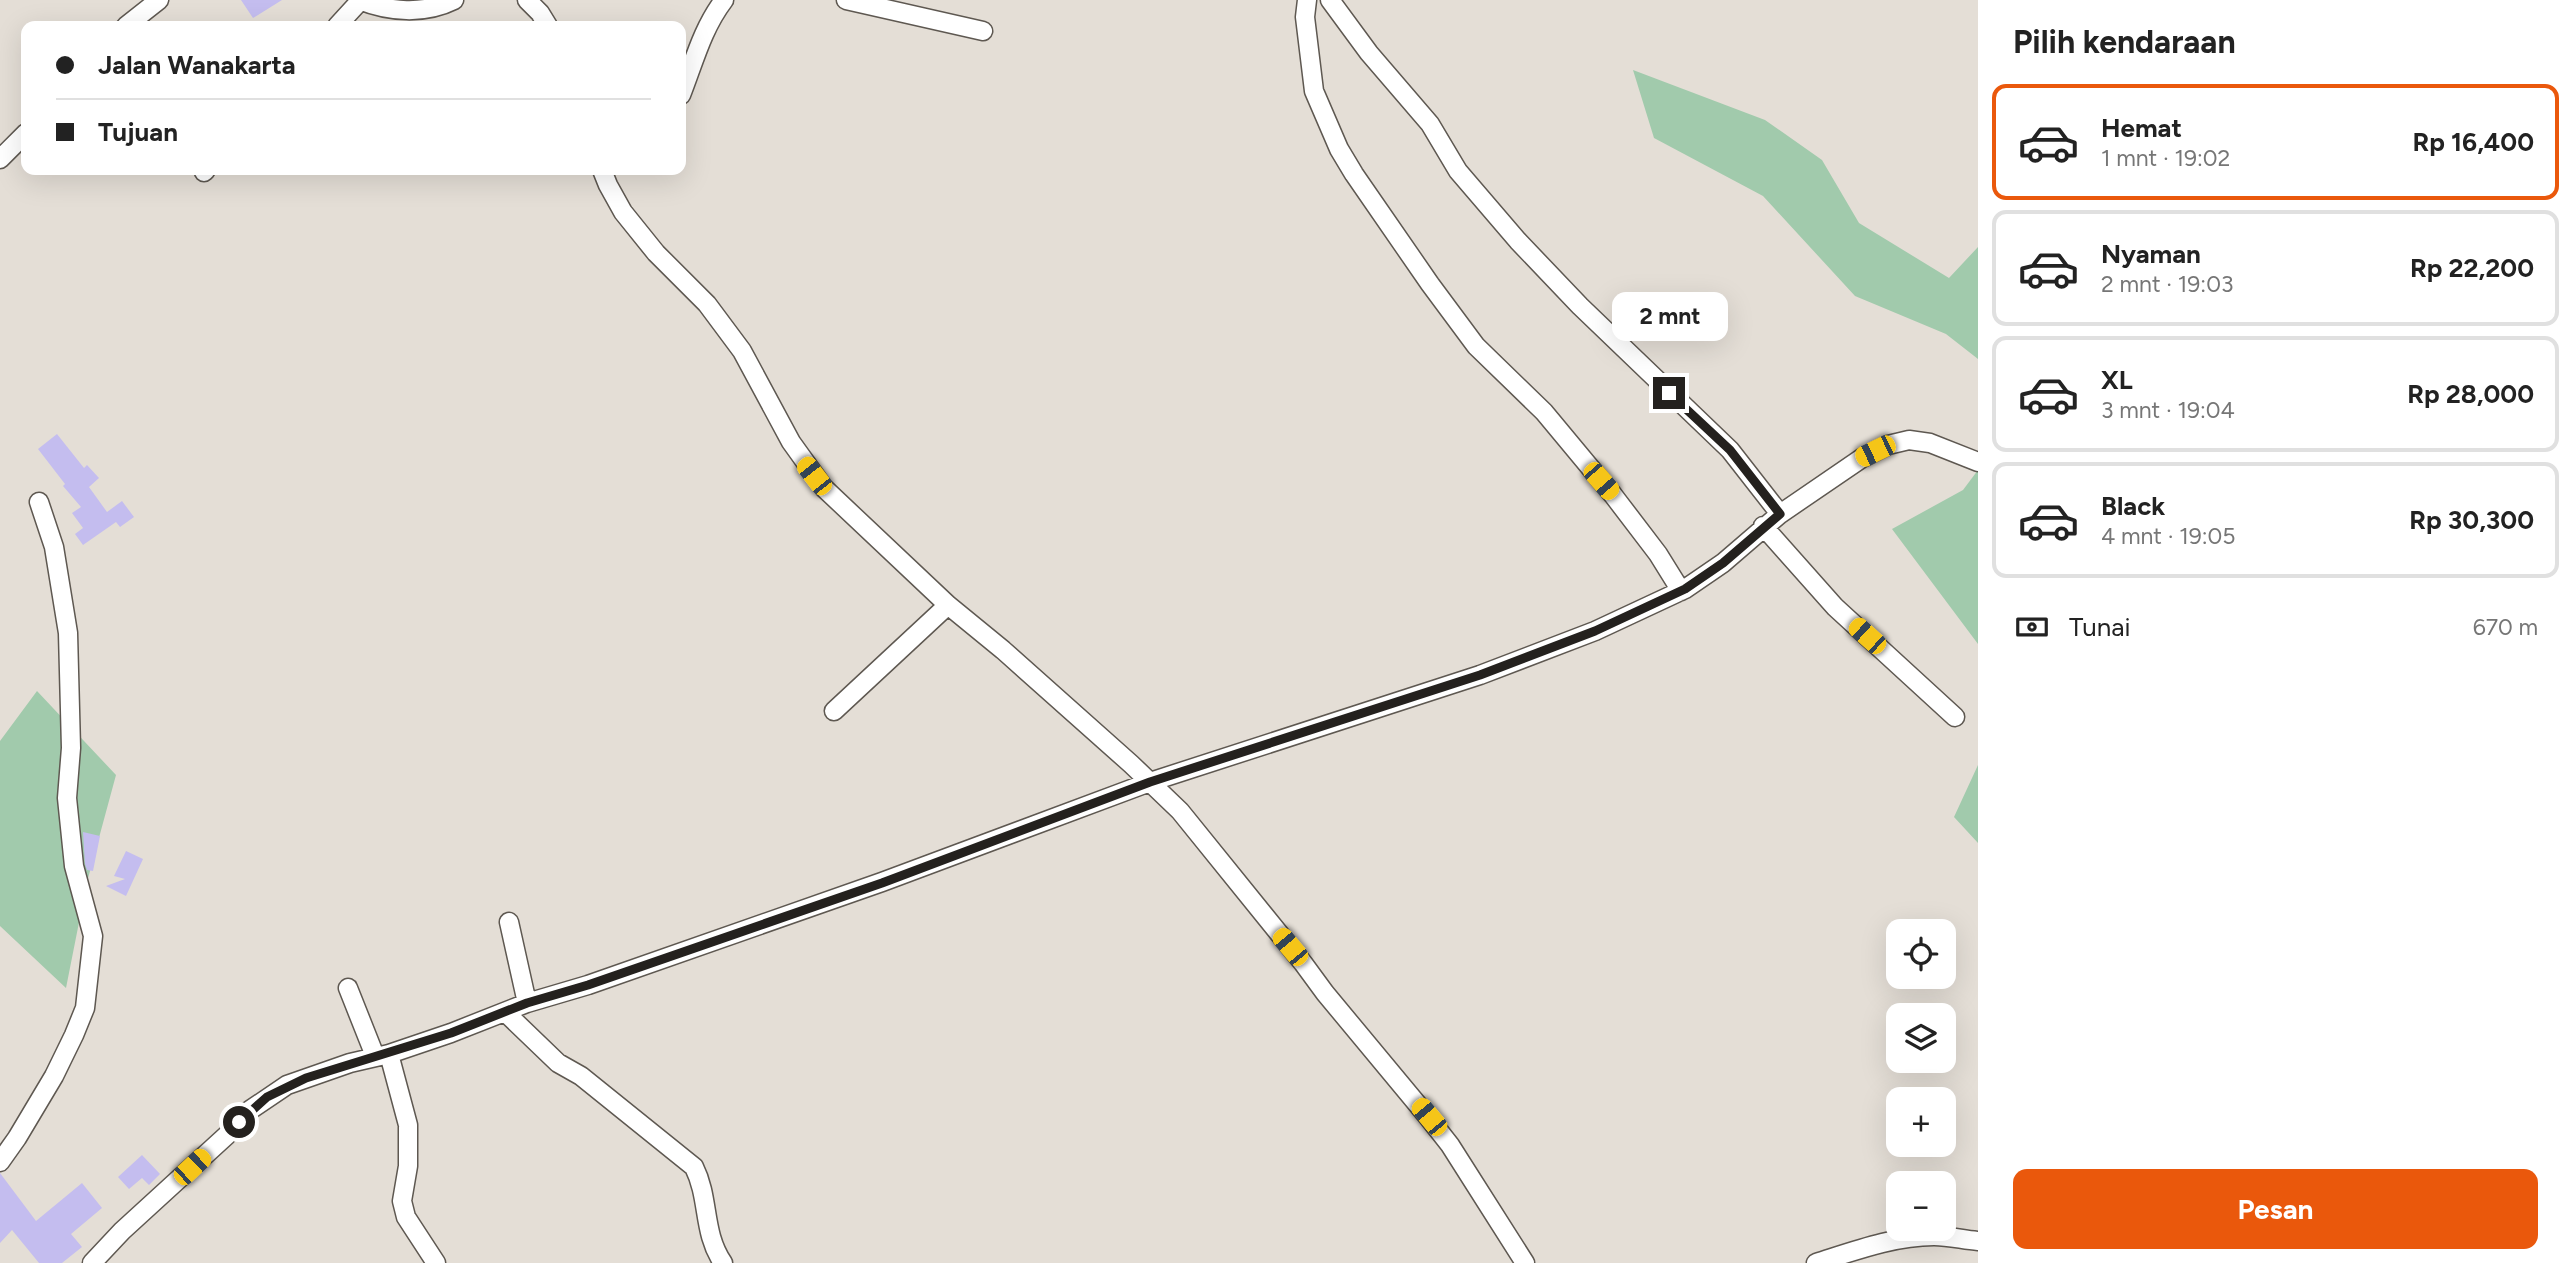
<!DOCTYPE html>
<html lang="id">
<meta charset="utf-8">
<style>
:root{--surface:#fff;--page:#f6f6f6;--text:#222;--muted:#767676;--line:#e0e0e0;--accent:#ea580c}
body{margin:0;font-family:Figtree,sans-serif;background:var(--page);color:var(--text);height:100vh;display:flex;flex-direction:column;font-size:26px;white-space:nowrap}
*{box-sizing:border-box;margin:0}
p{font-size:23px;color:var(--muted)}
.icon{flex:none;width:38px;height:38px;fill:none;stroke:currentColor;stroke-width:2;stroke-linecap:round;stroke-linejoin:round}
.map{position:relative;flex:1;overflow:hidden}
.drawer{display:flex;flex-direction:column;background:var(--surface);width:595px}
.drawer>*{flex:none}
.banner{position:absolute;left:21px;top:21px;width:665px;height:154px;border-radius:14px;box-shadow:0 7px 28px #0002;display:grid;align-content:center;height:154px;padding:0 35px;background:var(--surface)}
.fabs{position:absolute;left:1886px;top:919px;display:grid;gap:14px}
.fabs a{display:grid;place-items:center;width:70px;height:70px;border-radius:14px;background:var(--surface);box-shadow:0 7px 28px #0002;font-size:35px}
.end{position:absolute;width:32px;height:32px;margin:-16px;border:9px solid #24211e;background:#fff;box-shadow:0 0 0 4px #fff}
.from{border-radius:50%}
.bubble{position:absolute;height:49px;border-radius:14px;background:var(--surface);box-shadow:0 7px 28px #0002;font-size:23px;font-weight:700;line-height:49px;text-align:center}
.car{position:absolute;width:21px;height:42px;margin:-21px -10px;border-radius:9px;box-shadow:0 0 5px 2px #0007;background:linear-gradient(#f5c518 24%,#345 0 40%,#f5c518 0 76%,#345 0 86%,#f5c518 0)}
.banner b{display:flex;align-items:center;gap:24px;height:66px;font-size:26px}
.banner b+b{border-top:2px solid var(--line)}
.banner i{width:18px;height:18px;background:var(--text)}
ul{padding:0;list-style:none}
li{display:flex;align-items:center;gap:21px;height:116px;margin:0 14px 10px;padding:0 21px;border:4px solid var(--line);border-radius:14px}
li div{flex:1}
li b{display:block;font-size:26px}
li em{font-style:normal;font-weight:700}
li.active{border-color:var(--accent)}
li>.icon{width:63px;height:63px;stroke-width:1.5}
h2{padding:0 35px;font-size:32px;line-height:84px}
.pay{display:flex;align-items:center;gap:18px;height:77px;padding:0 35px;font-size:26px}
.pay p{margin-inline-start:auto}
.cta{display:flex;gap:14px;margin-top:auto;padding:14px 35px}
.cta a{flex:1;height:80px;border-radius:14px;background:var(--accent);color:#fff;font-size:28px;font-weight:700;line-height:80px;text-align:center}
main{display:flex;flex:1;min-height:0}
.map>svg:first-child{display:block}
</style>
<main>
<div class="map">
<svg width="1978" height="1263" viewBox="0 0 1978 1263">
<rect width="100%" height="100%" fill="#e4ded6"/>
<path fill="#a1caac" d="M1633 70 1765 120 1822 160 1859 223 1949 278 1978 247V359L1946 334 1855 296 1763 196 1654 138Z
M1978 470V644L1892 529 1963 490Z
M37 691 116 775 87 882 66 988 0 926V741Z
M1978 765V843L1954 817Z"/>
<path fill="#c4bdef" d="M241 0H282L253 18Z
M57 434 84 468 87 465 99 478 89 487 107 512 122 501 134 517 120 527 116 522 83 545 75 534 83 528 72 513 81 507 63 486 65 484 38 449Z
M83 832 100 836 93 871 87 870 85 864Z
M126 851 143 859 126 896 106 886 125 879 114 876Z
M142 1155 160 1174 149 1185 142 1178 129 1189 118 1177Z
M0 1173 36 1221 82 1183 102 1208 71 1234 82 1247 62 1263H39L12 1230 0 1243Z"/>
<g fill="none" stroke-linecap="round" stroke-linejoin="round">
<defs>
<path id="minor" d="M359 0C389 12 424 15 454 0
M527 0 540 13 548 26
M846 0 983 31
M1307 0 1305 17 1314 91 1339 149 1354 174 1430 284 1476 346 1544 412 1613 495 1658 554 1681 591
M1330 0 1369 53 1430 124 1458 171 1518 241 1580 306 1730 450 1780 514
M126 26 159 0
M337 26 360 1
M681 95C694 62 702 29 724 0
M0 159 26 133
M602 170 608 185 623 212 656 253 707 304 742 351 791 442 824 488 948 605 1003 650 1131 764 1180 811 1303 963 1325 993 1428 1117 1450 1145 1525 1263
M204 172 206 170
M1763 526 1835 607 1955 717
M834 711 948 605
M509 922 527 1003
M348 988 375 1056
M505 1012 558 1063 581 1076 694 1167C710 1199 702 1232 723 1263
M389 1054 408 1125V1166L402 1201 406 1217 436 1263
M0 1162 17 1138 54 1076 74 1035 85 1008 93 936 74 866 67 798 71 748 68 633 54 547 39 502
M92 1263 122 1231 227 1135 250 1110 287 1085 350 1063 389 1054 451 1033 527 1003 588 985 882 882 1150 782 1480 675 1595 631 1685 589 1723 563 1780 514 1862 458 1888 445 1909 440 1930 443 1978 462
M1816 1263C1854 1251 1894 1236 1934 1236 1949 1236 1964 1240 1978 1241"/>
</defs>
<use href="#minor" stroke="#5e5851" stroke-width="21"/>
<use href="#minor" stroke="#fff" stroke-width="18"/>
</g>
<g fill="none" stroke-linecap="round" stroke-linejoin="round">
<path stroke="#24211e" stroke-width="9" d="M239 1122 267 1097 306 1078 451 1033 527 1003 588 985 882 883 1150 782 1480 675 1595 631 1685 589 1723 563 1780 514 1730 450 1669 393"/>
</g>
</svg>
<div class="fabs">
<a><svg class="icon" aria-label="locate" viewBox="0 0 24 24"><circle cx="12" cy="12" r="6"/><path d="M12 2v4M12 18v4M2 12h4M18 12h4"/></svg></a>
<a><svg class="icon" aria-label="layers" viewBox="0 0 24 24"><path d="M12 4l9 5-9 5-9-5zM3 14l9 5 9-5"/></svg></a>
<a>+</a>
<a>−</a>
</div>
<i class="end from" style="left:239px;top:1122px"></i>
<i class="end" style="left:1669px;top:393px"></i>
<div class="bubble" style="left:1612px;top:292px;width:116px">2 mnt</div>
<i class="car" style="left:1875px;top:451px;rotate:244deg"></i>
<i class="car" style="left:814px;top:476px;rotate:322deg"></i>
<i class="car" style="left:1601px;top:481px;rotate:139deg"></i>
<i class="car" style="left:1867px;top:636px;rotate:312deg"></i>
<i class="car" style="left:1290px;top:947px;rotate:320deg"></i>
<i class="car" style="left:1429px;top:1117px;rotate:320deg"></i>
<i class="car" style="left:192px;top:1167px;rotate:47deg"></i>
<div class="banner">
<b><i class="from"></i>Jalan Wanakarta</b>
<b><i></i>Tujuan</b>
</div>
</div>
<section class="drawer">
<h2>Pilih kendaraan</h2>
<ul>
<li class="active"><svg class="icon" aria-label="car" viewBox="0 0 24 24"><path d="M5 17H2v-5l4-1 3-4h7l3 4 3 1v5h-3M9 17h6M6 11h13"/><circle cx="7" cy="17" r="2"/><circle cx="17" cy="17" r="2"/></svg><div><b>Hemat</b><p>1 mnt · 19:02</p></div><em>Rp 16,400</em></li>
<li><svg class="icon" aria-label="car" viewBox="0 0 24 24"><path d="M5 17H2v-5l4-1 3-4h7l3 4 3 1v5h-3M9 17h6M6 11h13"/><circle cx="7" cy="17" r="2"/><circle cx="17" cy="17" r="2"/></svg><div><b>Nyaman</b><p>2 mnt · 19:03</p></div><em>Rp 22,200</em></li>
<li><svg class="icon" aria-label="car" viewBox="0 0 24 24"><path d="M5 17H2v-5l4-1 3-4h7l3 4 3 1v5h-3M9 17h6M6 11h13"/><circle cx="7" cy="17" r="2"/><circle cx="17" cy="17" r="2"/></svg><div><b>XL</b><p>3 mnt · 19:04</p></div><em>Rp 28,000</em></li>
<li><svg class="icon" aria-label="car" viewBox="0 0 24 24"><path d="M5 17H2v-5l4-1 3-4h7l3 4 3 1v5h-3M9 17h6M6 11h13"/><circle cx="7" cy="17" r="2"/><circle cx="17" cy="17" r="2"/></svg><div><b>Black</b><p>4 mnt · 19:05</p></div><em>Rp 30,300</em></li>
</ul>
<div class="pay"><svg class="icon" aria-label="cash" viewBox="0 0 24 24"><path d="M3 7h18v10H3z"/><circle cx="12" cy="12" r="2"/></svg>Tunai<p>670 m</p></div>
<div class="cta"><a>Pesan</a></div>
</section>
</main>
